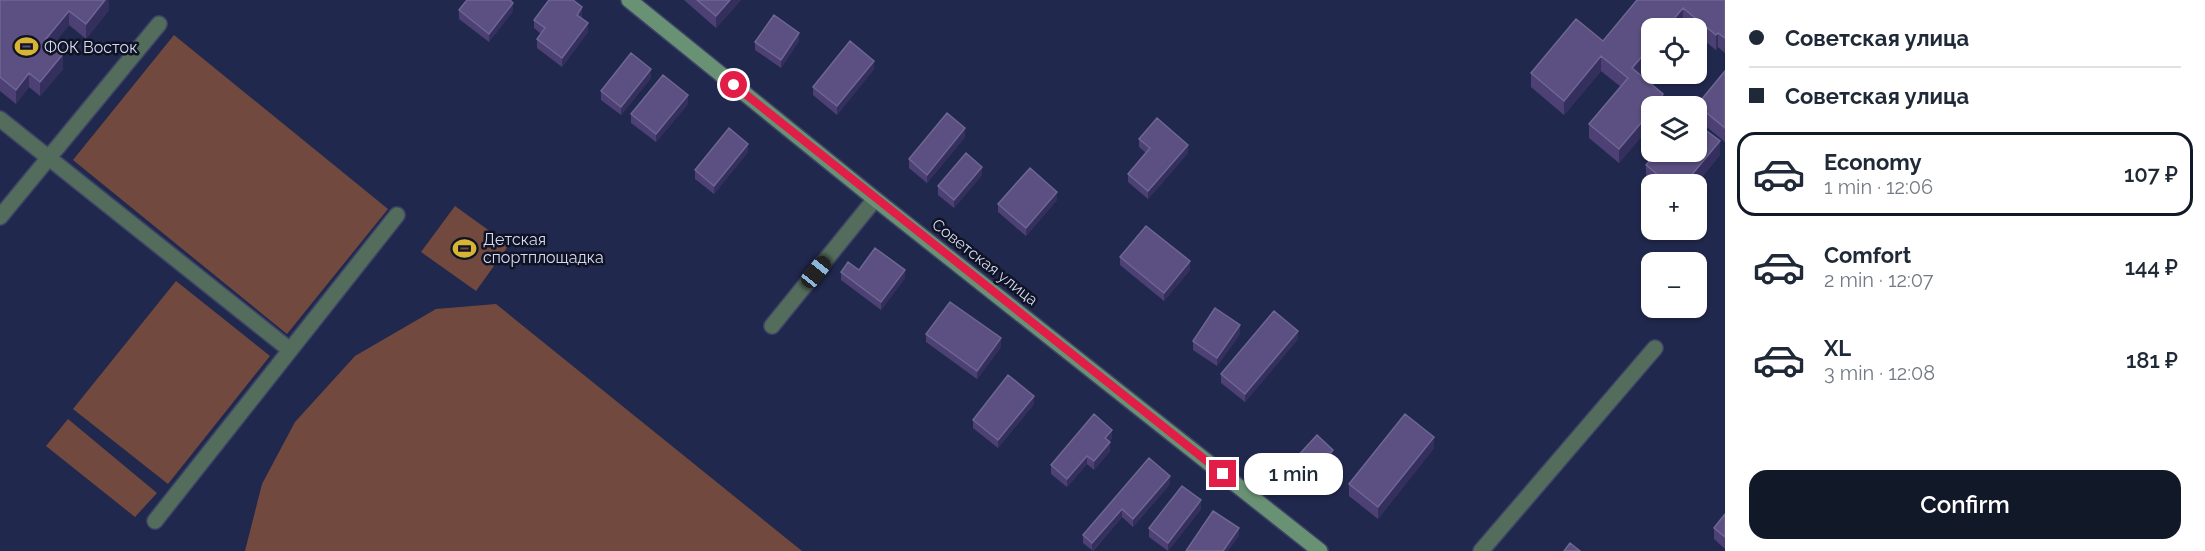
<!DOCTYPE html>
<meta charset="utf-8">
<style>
:root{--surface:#fff;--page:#f2f2f3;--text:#1f2937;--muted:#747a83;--line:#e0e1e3;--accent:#111827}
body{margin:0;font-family:Raleway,sans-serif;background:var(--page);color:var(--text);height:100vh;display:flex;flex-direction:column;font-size:22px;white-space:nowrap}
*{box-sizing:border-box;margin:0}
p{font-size:20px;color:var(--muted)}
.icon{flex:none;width:33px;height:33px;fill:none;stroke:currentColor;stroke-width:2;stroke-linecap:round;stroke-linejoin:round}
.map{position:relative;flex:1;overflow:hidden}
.sheet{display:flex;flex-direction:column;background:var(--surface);width:480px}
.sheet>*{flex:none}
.guide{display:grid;align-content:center;height:132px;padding:0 24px;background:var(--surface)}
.tools{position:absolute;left:1641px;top:18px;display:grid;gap:12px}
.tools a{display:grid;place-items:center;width:66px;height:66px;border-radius:12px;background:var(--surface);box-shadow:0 2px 4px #0004;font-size:30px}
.end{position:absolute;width:27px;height:27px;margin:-14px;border:8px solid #e11d48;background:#fff;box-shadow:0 0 0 3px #fff}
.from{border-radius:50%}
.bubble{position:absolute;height:42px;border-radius:18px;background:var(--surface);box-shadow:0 2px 4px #0004;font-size:20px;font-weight:600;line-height:42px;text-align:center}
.car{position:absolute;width:18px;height:36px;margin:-18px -9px;border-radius:8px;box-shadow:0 0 4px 2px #0007;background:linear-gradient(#222 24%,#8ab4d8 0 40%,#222 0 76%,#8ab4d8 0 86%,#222 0)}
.guide b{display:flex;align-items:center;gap:21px;height:57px;font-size:22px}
.guide b+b{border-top:2px solid var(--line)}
.guide i{width:15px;height:15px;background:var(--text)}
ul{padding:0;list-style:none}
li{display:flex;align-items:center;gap:18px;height:84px;margin:0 12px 9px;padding:0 12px;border:3px solid transparent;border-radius:18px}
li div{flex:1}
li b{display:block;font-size:22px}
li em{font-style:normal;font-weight:600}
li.active{border-color:var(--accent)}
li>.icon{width:54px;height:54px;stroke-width:1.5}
.action{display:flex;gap:12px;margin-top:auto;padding:12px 24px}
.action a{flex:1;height:69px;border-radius:18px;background:var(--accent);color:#fff;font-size:24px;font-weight:600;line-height:69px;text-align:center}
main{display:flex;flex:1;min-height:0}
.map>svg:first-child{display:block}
</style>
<main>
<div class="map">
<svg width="1725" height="551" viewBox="0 0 1725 551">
<rect width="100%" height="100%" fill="#21284d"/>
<path fill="#72493f" d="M174 35 388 209 287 334 73 160Z
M455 206 509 245 476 291 421 252Z
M176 281 270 356 168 484 73 409Z
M496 304 802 551H245L262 484 295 422 355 356 436 309Z
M68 419 157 493 135 517 46 446Z"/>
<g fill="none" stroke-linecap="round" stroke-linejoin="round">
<defs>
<path id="lane" d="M0 119 290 350
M0 217 159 24
M772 326 875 199
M155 521 397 215
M1481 551 1655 348"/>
<path id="secondary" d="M629 0 875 199 1320 551"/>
</defs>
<use href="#lane" stroke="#3e4468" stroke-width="18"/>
<use href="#secondary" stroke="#3e4468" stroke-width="18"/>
<use href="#lane" stroke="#546c5b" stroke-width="15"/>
<use href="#secondary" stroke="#699174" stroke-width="15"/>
</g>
<path fill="#4c4074" d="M0 0H109V10L86 39 69 25 52 46 63 69 40 96 29 87 16 104 0 91Z
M684 0H741L716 28Z
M1637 0H1725V53L1718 47 1716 50 1696 34V28H1690L1683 22 1678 28H1652L1640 74 1652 106V124L1619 163 1589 138V124L1621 87 1601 71 1564 115 1531 87V73L1603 41Z
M459 10 513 11 489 42 459 19Z
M582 16 581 18 588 32 562 67 537 48V39L541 34 534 28V20Z
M799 41 781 68 755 50V42Z
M874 69 837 115 813 95V87Z
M1725 71V142L1697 119V105Z
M651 78 621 115 601 100V91Z
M688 104 656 142 631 123V114Z
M965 137 927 183 909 168V159Z
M1139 139 1188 153 1148 199 1128 182V174L1146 153 1139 147Z
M748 152 714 194 695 179V170Z
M1720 155 1696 184H1652L1646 180V165Z
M982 175 954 208 938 195V186Z
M1057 200 1026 236 998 212V204Z
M1120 257 1190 270 1164 301 1120 265Z
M859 270 905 278 881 310 841 280V272Z
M926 334 1001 347 977 379 926 342Z
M1240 334 1217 366 1193 350V341Z
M1298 339 1245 402 1221 383V374Z
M1034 404 998 448 973 428V420Z
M1112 438 1109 442 1110 451 1094 470 1087 464 1067 487 1051 474V465Z
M1434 448 1378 519 1349 496V484Z
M1149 458 1170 484 1133 527 1122 517 1093 551 1083 543V535Z
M1295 459H1333L1312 483 1295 468Z
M1201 509 1168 551 1149 537V528Z
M1725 514V549L1714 539V528Z"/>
<path fill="#352f5e" d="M105 0H109V10L86 39V24Z
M730 0H741L716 28V16Z
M513 3V11L489 42V34Z
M582 7V16L577 23V15Z
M1683 8V22L1678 28H1666Z
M69 11V25L45 55V40Z
M588 23V32L562 67V58Z
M799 33V41L781 68V60Z
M1718 33V47L1716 50V35Z
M1652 45V60L1632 82V68Z
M63 54V69L40 96V82Z
M1601 56V71L1564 115V101Z
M874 61V69L837 115V106Z
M651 69V78L621 115V107Z
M29 73V87L16 104V90Z
M688 95V104L656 142V134Z
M1652 110V124L1619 163V149Z
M965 128V137L927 183V175Z
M1720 141V155L1696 184H1684Z
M748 144V152L714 194V186Z
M1188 145V153L1148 199V191Z
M982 167V175L954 208V200Z
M1057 192V200L1026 236V228Z
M1190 261V270L1164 301V293Z
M905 270V278L881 310V302Z
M1240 325V334L1217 366V358Z
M1298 331V339L1245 402V394Z
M1001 338V347L977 379V371Z
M1034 396V404L998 448V440Z
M1112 430V438L1105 447V438Z
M1434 437V448L1378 519V507Z
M1110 442V451L1094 470V461Z
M1333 450V459L1312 483V474Z
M1087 456V464L1067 487V479Z
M1170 476V484L1133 527V519Z
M1201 500V509L1168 551V543Z
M1122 509V517L1092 551V543Z
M1239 528V536L1228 551H1223Z"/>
<path fill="#5b5081" stroke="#6e6693" stroke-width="1.5" d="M0 0H105L86 24 69 11 45 40 63 54 40 82 29 73 16 90 0 77Z
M467 0H510L513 3 489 34 459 10Z
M549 0H573L582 7 577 15 588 23 562 58 537 39 545 28 534 20Z
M697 0H730L716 16Z
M1637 0H1725V38L1718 33 1716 35 1683 8 1666 28H1652V45L1632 68 1663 94 1662 96 1675 106H1652V110L1619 149 1589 124 1628 78 1601 56 1564 101 1531 73 1576 19 1603 41Z
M774 15 799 33 781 60 755 42Z
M850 41 874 61 837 106 813 87Z
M631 53 651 69 621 107 601 91Z
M1725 71V128L1697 105Z
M663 75 688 95 656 134 631 114Z
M947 113 965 128 927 175 909 159Z
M1157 118 1188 145 1148 191 1128 174 1150 148 1139 139Z
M1696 123 1720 141 1684 184H1669L1646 165 1657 152H1696Z
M729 128 748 144 714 186 695 170Z
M966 153 982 167 954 200 938 186Z
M1030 168 1057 192 1026 228 998 204Z
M1146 226 1190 261 1164 293 1120 257Z
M875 248 905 270 881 302 841 272 848 262 859 270Z
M950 302 1001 338 977 371 926 334Z
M1215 308 1240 325 1217 358 1193 341Z
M1274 311 1298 331 1245 394 1221 374Z
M1008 375 1034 396 998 440 973 420Z
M1094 414 1112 430 1105 438 1110 442 1094 461 1087 456 1067 479 1051 465Z
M1405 414 1434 437 1378 507 1349 484Z
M1317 435 1333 450 1312 474 1295 459Z
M1149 458 1170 476 1133 519 1122 509 1092 543 1083 535Z
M1182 486 1201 500 1168 543 1149 528Z
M1213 511 1239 528 1223 551H1186Z
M1725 514V537L1714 528Z
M1570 543 1580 551H1564Z"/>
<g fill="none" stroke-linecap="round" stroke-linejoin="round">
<path stroke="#e11d48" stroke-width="8" d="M734 85 1223 474"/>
</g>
<defs>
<symbol id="stadium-bare" viewBox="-9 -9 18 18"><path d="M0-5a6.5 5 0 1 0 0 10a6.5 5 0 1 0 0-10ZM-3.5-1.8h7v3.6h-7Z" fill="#d7b434" stroke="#0f1324" stroke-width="2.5" paint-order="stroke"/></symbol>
</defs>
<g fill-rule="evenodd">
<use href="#stadium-bare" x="10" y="30" width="33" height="33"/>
<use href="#stadium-bare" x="448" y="232" width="33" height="33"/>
</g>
<g text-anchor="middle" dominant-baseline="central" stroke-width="5" stroke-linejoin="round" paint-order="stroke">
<g font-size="16" fill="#d4daf3" stroke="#0f1324" text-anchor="start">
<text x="44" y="47">ФОК Восток</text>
<text x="483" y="239">Детская<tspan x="483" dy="18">спортплощадка</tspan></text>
</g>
<g font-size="16" fill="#d4daf3" stroke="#0f1324">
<text transform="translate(985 262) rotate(38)">Советская улица</text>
</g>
</g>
</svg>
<div class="tools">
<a><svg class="icon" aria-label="locate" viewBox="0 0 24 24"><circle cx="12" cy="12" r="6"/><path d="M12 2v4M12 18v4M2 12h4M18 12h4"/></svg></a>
<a><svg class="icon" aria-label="layers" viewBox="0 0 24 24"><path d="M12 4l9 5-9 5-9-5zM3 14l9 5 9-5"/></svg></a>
<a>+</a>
<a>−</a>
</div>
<i class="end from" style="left:734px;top:85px"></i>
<i class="end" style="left:1223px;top:474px"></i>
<div class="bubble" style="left:1244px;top:453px;width:99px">1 min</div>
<i class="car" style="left:816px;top:272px;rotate:39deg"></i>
</div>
<section class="sheet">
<div class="guide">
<b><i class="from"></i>Советская улица</b>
<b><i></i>Советская улица</b>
</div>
<ul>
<li class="active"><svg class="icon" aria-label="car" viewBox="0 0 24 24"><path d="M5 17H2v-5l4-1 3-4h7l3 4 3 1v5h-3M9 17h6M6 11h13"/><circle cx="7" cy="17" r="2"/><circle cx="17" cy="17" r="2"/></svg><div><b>Economy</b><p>1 min · 12:06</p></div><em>107 ₽</em></li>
<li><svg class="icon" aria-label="car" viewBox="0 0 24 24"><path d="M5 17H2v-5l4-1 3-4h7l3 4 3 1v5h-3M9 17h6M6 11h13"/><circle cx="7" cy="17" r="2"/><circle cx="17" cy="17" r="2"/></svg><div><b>Comfort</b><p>2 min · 12:07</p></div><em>144 ₽</em></li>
<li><svg class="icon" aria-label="car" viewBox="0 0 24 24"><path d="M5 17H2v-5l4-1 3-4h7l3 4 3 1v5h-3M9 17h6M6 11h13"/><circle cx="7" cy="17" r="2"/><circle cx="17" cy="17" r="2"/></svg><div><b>XL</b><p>3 min · 12:08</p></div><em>181 ₽</em></li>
</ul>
<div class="action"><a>Confirm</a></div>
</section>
</main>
